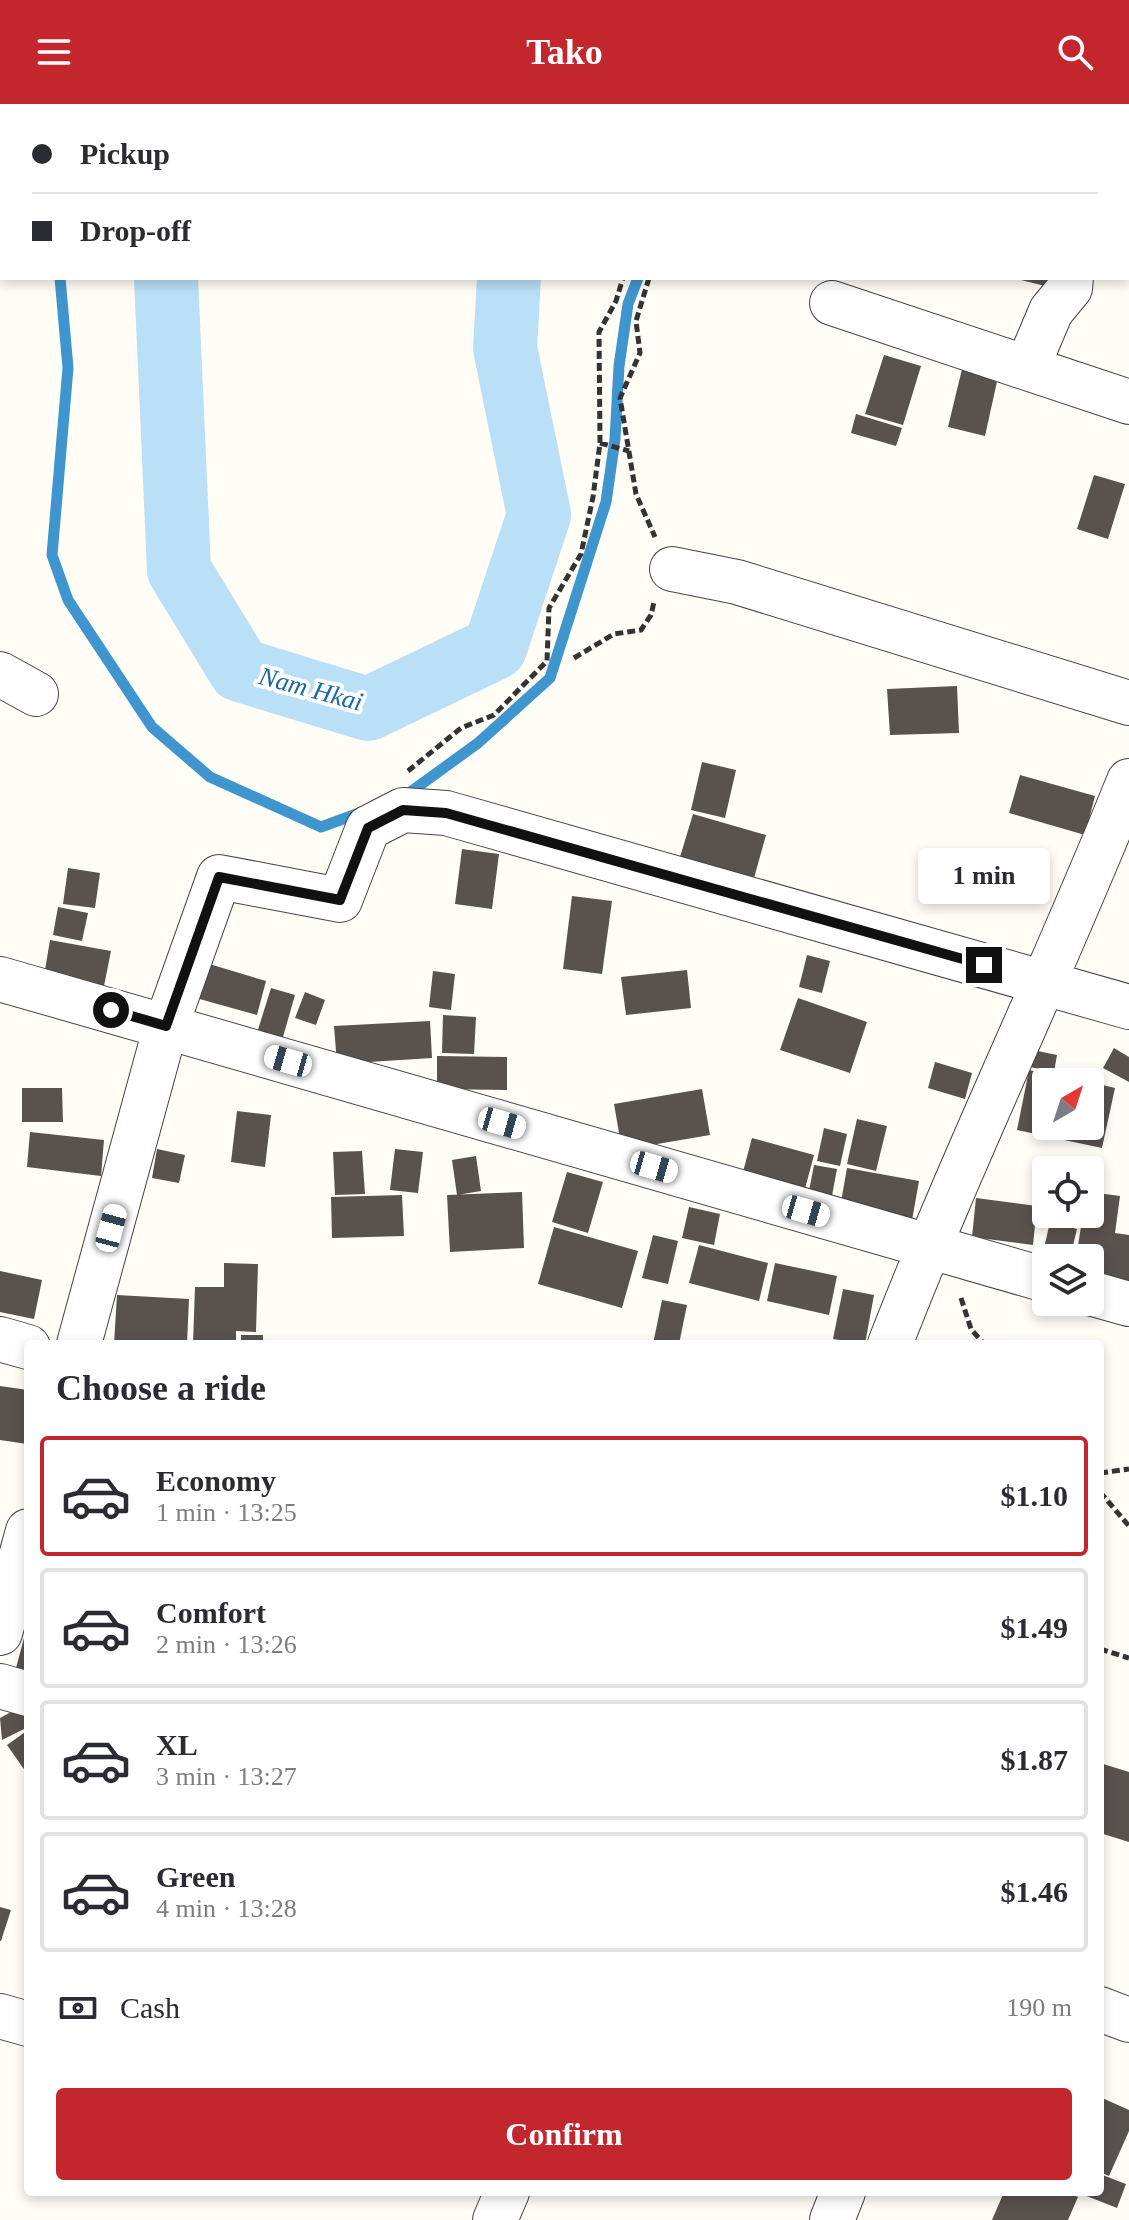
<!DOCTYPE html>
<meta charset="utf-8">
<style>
:root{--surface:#fff;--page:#f7f7f7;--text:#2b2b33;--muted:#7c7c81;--line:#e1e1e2;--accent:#c4262e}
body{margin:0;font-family:Georgia,serif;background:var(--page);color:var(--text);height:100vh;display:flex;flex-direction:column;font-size:30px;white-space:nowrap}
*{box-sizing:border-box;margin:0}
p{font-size:26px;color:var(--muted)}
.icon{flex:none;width:44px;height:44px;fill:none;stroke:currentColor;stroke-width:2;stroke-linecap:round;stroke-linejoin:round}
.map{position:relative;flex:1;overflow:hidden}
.panel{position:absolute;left:24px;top:1236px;width:1080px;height:856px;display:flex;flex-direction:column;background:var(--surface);border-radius:8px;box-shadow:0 4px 12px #0003}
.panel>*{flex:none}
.top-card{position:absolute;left:0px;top:0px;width:1130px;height:176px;box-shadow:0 4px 12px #0003;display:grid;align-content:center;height:176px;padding:0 32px;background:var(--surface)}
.needle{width:52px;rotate:39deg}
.controls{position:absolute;left:1032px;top:964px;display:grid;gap:16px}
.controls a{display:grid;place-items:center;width:72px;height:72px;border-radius:8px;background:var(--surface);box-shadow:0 4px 12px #0003;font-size:40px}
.end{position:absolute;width:36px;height:36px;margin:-18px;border:10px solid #111;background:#fff;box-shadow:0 0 0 4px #fff}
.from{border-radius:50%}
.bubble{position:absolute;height:56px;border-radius:8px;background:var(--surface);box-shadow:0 4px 12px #0003;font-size:26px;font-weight:800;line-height:56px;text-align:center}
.car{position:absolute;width:24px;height:48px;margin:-24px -12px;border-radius:10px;box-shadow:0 0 6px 2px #0007;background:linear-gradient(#fff 24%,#345 0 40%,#fff 0 76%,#345 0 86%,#fff 0)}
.top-card b{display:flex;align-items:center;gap:28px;height:76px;font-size:30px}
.top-card b+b{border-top:2px solid var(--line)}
.top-card i{width:20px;height:20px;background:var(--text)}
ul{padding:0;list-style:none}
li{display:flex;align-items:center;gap:24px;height:120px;margin:0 16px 12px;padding:0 16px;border:4px solid var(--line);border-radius:8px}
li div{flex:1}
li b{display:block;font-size:30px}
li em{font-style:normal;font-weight:800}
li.active{border-color:var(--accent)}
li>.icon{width:72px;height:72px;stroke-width:1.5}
h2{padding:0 32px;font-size:36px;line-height:96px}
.pay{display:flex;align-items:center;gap:20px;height:88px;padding:0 32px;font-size:30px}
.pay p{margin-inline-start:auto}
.cta{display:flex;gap:16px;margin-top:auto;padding:16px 32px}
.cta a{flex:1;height:92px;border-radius:8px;background:var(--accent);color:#fff;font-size:32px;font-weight:800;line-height:92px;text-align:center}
header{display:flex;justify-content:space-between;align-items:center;height:104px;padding:0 32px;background:var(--accent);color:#fff;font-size:36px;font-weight:800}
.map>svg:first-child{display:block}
</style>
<header><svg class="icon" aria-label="menu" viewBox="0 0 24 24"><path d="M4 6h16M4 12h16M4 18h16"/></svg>Tako<svg class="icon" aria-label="search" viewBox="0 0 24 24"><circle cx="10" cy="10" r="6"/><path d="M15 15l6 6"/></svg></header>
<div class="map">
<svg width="1129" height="2116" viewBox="0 0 1129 2116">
<rect width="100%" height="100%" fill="#fffdf5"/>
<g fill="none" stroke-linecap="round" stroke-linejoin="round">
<path stroke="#3f96cf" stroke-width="11" d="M29 0 30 2
M920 2 923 0
M60 174 68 264 52 451 68 496 152 623 210 673 321 723 362 708
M405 692 478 639 550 574 606 398 615 335 619 262 628 200 638 174"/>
<path stroke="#b9e0f7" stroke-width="64" d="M133 0V2
M586 2 590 0
M166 174 179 466 240 566 368 605 495 544 539 411 505 244 509 174"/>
</g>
<path fill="#5a524d" d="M1013 174H1064L1061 186Z
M884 251 921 262 903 321 865 310Z
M962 265 998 273 985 332 948 323Z
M856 310 902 324 896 342 851 329Z
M1094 371 1125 380 1108 435 1077 425Z
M957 582 959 629 890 631 887 585Z
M702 658 736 666 725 714 691 706Z
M1020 671 1095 692 1085 731 1009 709Z
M693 710 766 731 754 774 680 753Z
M462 745 499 750 492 805 455 800Z
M68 764 100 769 95 804 63 800Z
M572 792 612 797 602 870 563 865Z
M58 803 88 809 82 837 53 831Z
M50 836 111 847 104 882 44 872Z
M807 851 830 857 822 889 799 883Z
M206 859 266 877 257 911 196 894Z
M687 866 691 904 626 911 621 873Z
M433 867 455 870 451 906 429 903Z
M271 884 295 891 281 940 256 932Z
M305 888 325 896 316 921 295 914Z
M798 894 867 918 850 969 780 946Z
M443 911 476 913 474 950 442 949Z
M430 917 432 954 337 960 334 922Z
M1114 944 1129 953V978L1103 964Z
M1028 945 1057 951 1054 968 1025 962Z
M437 952 507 953V986L437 985Z
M935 958 972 969 965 995 928 984Z
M1029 966 1081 977 1046 978V1022H1090V978L1115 984 1102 1044 1017 1026Z
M22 984H62L63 1018H22Z
M702 985 710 1031 622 1046 614 1000Z
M237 1007 271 1011 265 1063 231 1058Z
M857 1015 887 1022 876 1067 847 1060Z
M824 1024 847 1030 840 1062 817 1057Z
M30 1028 104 1036 101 1072 27 1063Z
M752 1034 814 1051 802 1096 740 1079Z
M157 1045 185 1051 179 1079 152 1074Z
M395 1045 423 1048 418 1089 390 1086Z
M362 1047 365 1090 335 1091 333 1048Z
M476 1052 481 1087 457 1091 452 1056Z
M814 1061 837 1065 831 1097 808 1092Z
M847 1064 919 1077 911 1122 839 1109Z
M567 1068 603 1078 588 1129 552 1118Z
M522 1088 524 1144 450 1148 447 1091Z
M1090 1088 1120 1092 1115 1129 1129 1131V1179L1090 1173V1154H1076L1083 1110H1090Z
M402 1091 404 1132 332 1134 331 1093Z
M976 1094 1037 1102 1033 1141 972 1133Z
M689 1103 720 1110 714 1141 682 1134Z
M1050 1118 1077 1125 1070 1154H1046L1041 1157Z
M554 1123 638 1147 622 1204 538 1180Z
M653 1131 678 1137 668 1180 642 1174Z
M699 1141 768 1159 759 1197 689 1179Z
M224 1159 258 1160 256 1228 236 1227V1240L193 1239 195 1183H224Z
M775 1159 837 1172 829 1211 767 1197Z
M0 1167 42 1176 34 1215 0 1208Z
M843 1185 874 1191 865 1240 833 1235Z
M117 1191 189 1195 187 1240H114Z
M662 1196 687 1201 679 1240H653Z
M241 1231H263V1240H241Z
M0 1282 28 1286 27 1340 0 1336Z
M27 1523H28V1567L16 1564Z
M24 1601 28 1608V1623L2 1636 0 1614Z
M28 1626V1671L7 1641Z
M1100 1659 1129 1668V1738L1100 1729Z
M0 1803 11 1806 1 1837H0Z
M1100 1993 1129 2006V2027L1109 2072 1100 2068Z
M1100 2070 1126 2080 1117 2104 1084 2091 1085 2088H1100Z
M1004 2088H1068L1078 2093 1068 2116H992Z"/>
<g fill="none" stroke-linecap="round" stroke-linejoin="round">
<defs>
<path id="minor" d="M832 199 1129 298
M1027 264 1051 207 1070 184 1071 174
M672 465 737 478 1129 599
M0 570 36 590
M0 875 1046 1176
M1090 1189 1129 1200
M0 1235 28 1243
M79 1240 166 922 219 773 340 796 368 724 403 706 446 709 1129 903
M890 1240C964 1050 1053 867 1129 677
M0 1529 28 1427
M0 1582 28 1590
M1100 1905 1129 1916
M0 1912 28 1920
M495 2116 507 2088
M832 2116 843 2088"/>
</defs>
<use href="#minor" stroke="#444" stroke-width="46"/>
<path stroke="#333" stroke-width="5" stroke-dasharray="8 4" stroke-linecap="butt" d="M318 0V2
M898 2 900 0
M649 174 636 217 640 249 620 294 636 390 655 433
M600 339 629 347
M574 554 614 530 641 526 651 511 654 498
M408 667 461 624 494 611 547 557 549 504 581 450 593 393 600 339 599 228 616 197 623 174
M961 1194 971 1225 984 1240
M1100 1369 1129 1365
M1100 1388 1129 1422
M1100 1545 1129 1554"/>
<use href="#minor" stroke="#fff" stroke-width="44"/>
</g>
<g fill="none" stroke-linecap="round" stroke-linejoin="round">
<path stroke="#111" stroke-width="10" d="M111 906 166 922 219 773 340 796 368 724 403 706 446 709 984 861"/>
</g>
<g text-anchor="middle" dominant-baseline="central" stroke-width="8" stroke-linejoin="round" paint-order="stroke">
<g font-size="26" font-style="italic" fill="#1768a6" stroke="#fff">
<text transform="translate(311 585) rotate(15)">Nam Hkai</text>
</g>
</g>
</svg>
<div class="controls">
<a><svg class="needle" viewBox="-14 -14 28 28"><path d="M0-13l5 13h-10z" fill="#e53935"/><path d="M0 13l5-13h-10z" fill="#7c7c81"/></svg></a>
<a><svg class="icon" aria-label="locate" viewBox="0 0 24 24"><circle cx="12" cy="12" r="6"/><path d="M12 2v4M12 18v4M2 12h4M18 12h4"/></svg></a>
<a><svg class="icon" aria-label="layers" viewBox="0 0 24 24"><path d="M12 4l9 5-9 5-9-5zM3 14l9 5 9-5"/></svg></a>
</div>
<i class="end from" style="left:111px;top:906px"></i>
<i class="end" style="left:984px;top:861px"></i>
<div class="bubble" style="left:918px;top:744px;width:132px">1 min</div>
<i class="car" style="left:288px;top:957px;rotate:286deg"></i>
<i class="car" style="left:502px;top:1019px;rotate:106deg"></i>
<i class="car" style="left:654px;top:1063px;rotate:106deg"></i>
<i class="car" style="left:806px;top:1107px;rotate:106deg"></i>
<i class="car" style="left:111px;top:1124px;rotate:15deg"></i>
<div class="top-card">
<b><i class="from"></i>Pickup</b>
<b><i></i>Drop-off</b>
</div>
<section class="panel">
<h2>Choose a ride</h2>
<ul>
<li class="active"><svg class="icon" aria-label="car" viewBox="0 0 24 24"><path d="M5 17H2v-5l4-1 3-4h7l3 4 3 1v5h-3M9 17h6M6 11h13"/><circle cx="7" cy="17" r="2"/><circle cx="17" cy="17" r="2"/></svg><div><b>Economy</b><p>1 min · 13:25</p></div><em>$1.10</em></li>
<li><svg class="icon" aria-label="car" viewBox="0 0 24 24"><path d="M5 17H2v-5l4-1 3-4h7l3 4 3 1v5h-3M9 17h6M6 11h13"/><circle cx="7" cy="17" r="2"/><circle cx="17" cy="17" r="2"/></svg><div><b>Comfort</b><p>2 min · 13:26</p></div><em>$1.49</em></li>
<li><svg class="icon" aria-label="car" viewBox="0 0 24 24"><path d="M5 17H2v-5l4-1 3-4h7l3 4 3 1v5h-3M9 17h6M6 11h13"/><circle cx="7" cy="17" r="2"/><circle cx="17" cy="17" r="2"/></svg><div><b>XL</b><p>3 min · 13:27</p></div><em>$1.87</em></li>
<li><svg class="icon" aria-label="car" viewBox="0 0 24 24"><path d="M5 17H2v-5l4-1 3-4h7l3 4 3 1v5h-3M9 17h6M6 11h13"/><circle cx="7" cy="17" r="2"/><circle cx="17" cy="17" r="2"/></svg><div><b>Green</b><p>4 min · 13:28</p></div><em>$1.46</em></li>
</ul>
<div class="pay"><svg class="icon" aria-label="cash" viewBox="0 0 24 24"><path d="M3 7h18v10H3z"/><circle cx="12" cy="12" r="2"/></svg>Cash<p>190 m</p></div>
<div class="cta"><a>Confirm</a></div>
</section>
</div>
